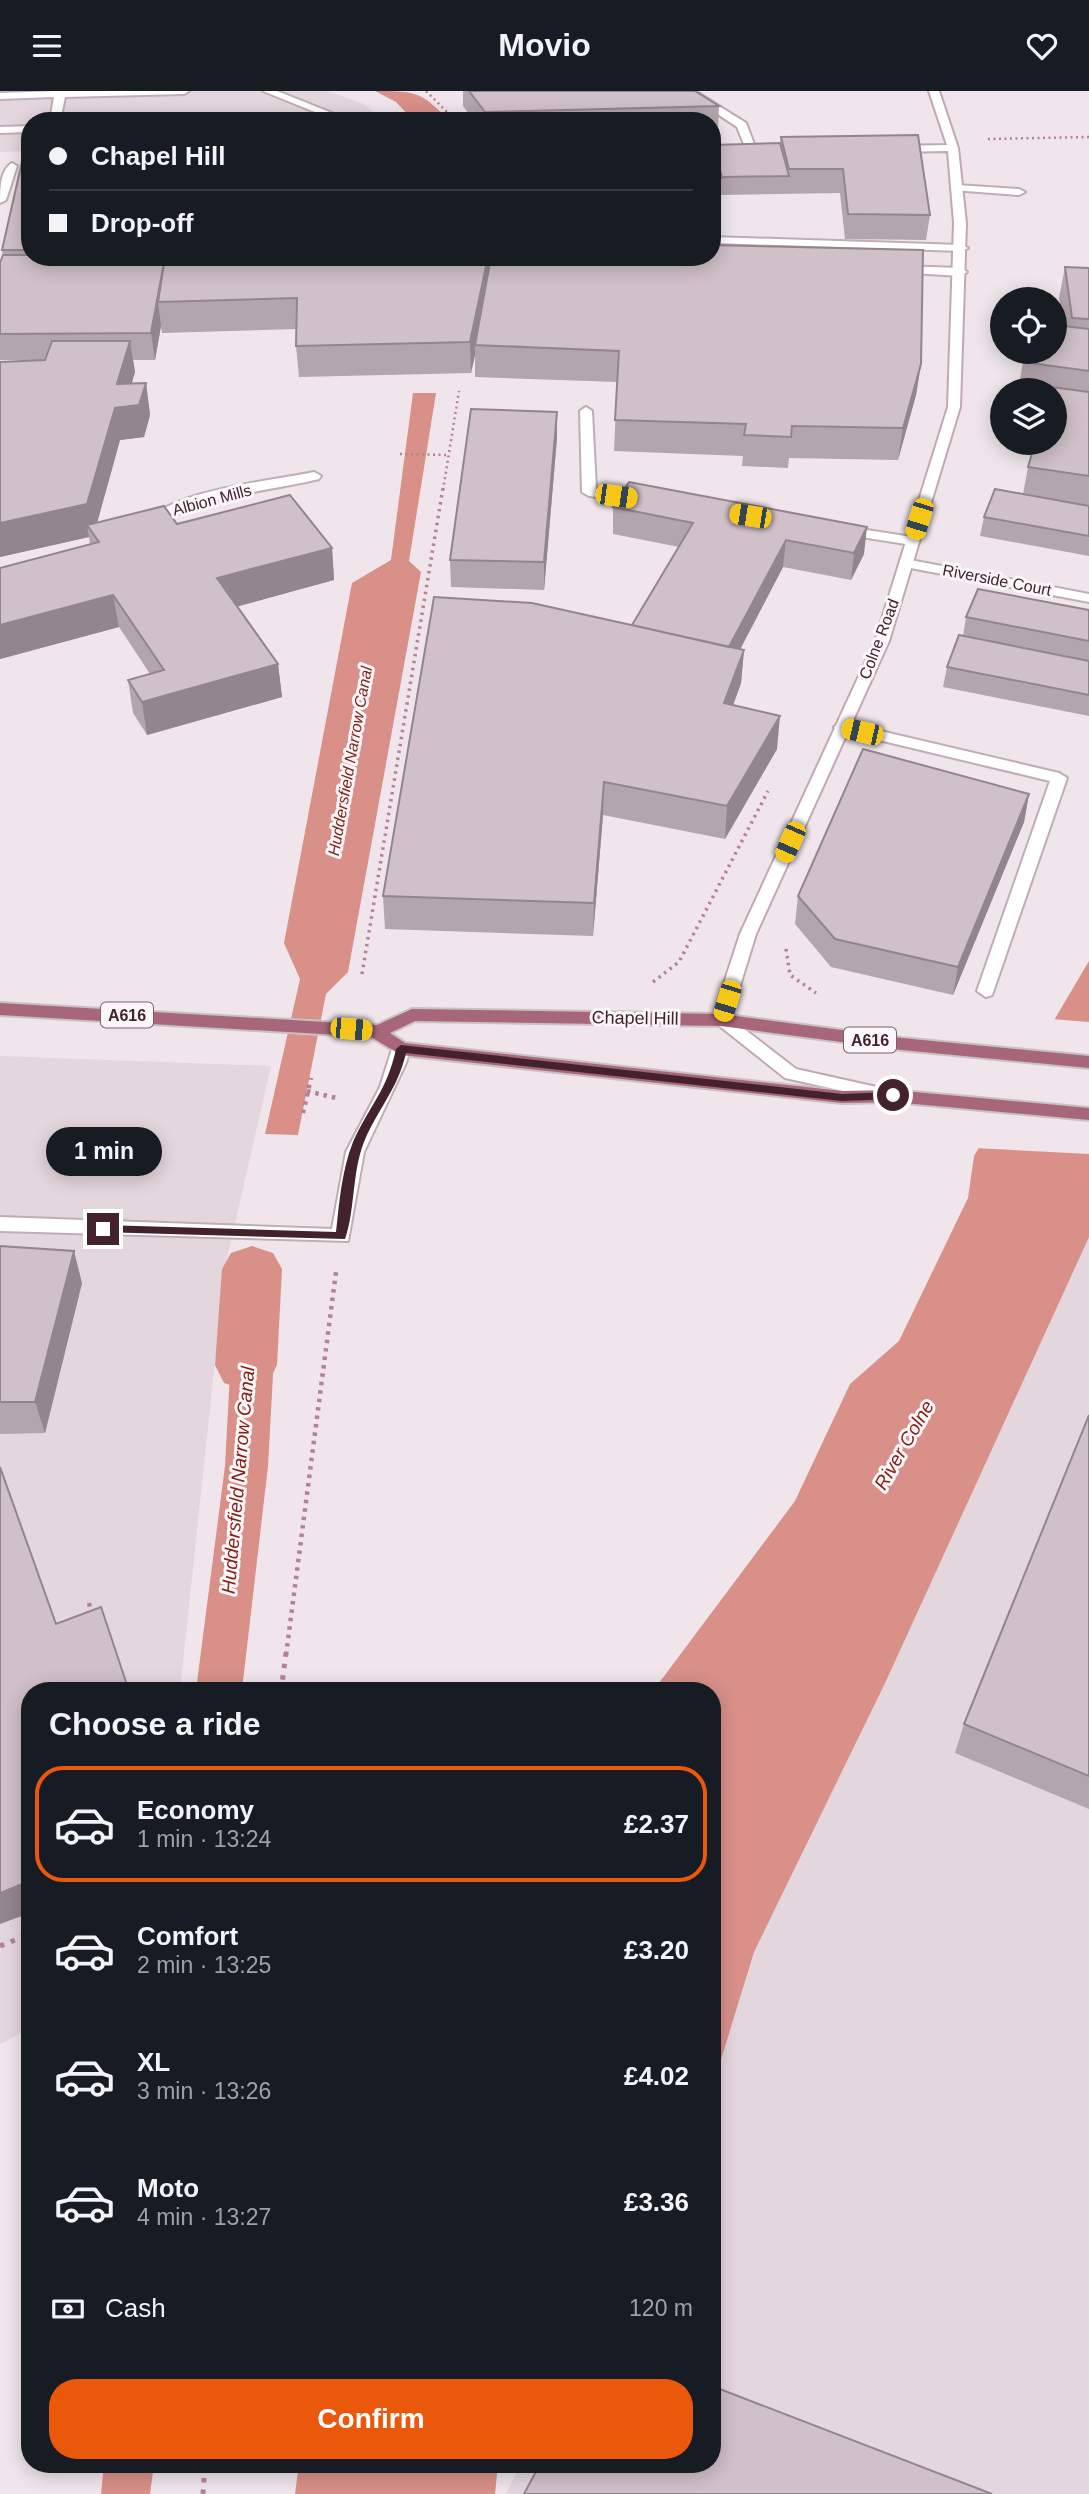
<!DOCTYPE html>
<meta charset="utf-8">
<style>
:root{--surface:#171b24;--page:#20242c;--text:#f1f3f6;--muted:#9ea1a6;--line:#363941;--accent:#ea580c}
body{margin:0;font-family:Arial,sans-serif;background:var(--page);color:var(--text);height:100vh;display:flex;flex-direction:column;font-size:26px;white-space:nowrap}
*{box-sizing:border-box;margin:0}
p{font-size:23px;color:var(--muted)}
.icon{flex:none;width:38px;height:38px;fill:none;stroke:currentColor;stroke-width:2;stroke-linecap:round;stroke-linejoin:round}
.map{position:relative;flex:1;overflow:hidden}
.side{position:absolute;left:21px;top:1591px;width:700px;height:791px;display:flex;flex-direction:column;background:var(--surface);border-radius:28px;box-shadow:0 4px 18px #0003}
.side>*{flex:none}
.hud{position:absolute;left:21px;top:21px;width:700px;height:154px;border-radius:28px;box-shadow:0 4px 18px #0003;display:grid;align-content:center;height:154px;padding:0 28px;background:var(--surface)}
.fabs{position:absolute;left:990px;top:196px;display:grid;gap:14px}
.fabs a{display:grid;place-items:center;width:77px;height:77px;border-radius:50%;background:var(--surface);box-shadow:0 4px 18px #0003;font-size:35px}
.end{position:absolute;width:32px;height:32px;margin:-16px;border:9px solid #43222d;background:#fff;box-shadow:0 0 0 4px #fff}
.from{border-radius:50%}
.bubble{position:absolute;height:49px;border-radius:24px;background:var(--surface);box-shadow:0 4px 18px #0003;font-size:23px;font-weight:700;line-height:49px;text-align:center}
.car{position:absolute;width:21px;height:42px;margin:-21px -10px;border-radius:9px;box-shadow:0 0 5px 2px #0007;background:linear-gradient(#f5c518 24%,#345 0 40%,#f5c518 0 76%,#345 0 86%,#f5c518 0)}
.hud b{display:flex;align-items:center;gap:24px;height:66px;font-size:26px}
.hud b+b{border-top:2px solid var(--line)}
.hud i{width:18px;height:18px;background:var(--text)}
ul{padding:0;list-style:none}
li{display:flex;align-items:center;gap:21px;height:116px;margin:0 14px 10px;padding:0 14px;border:4px solid transparent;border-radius:28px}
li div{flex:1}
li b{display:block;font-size:26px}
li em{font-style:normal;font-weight:700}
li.current{border-color:var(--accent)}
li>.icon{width:63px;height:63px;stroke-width:1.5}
h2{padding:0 28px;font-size:32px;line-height:84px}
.pay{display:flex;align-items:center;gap:18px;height:77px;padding:0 28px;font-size:26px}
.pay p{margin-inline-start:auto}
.button{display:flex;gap:14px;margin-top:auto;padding:14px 28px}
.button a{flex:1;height:80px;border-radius:28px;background:var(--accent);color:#fff;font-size:28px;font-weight:700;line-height:80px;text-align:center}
header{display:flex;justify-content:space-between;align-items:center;height:91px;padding:0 28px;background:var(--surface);font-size:32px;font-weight:700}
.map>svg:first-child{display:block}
</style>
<header><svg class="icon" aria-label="menu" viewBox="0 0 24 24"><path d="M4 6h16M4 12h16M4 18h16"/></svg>Movio<svg class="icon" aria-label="heart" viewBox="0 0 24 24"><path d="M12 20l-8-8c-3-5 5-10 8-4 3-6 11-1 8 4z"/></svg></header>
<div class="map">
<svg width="1089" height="2403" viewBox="0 0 1089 2403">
<rect width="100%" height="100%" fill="#efe5ea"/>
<path fill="#e3d6dc" d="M0 0H328L363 13 385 30H30V60L0 61Z
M0 965 271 975 225 1176 180 1599 30 1600V1938L0 1953Z
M1089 1117V2403H506L520 2373H712V1949Z"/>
<path fill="#d89089" d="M375 0C414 0 422 0 449 30H414L396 11Z
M413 302H436L409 470 421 481 348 881 326 903 298 1044 265 1043 300 888 284 852 352 492 391 469Z
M1089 870V1146L886 1590 754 1861 712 1998V1600H653L795 1410 850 1293 899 1250 968 1107 974 1065Z
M235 1189 278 1192 268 1375 242 1599H196L225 1375Z
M104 2373H154L150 2403H101Z
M299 2373H498L495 2403H295Z"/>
<path fill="#efe5ea" d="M1052 928 1089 931V1063L975 1057Z"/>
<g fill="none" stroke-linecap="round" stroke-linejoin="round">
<path fill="#d89089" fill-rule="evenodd" d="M252 1155 273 1162 282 1178 277 1274 268 1292 246 1299 224 1292 215 1274 222 1178 231 1162Z"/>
<defs>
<path id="service" d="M55 0H189L184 3 65 6 60 30H50L54 6 0 8V2Z
M263 0H277L352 30H337Z
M30 35V41L0 42V36Z
M957 94 1019 98 1025 101 1019 104 953 99 951 97Z
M712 146 962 154 968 157 962 160 712 152Z
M899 175 961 177 967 181 961 185 895 181 893 179Z
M586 316 592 320 596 398 650 407V413L589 405 582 401 580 320Z
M314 381 321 385 319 388C262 402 201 403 152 438L140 435C173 398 267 391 314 381Z
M841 435 912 446 919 450 912 454 836 442 834 439Z
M905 468 1089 503V511L900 475V469Z
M842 631 1059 682 1067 687 992 904 986 906 977 900 1050 690 837 639 834 636Z
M401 952 410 958 406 972 364 1061 348 1150 0 1140V1126L332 1138 346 1061 380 996 392 958Z"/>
<path id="minor" d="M12 72 17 75 6 109 0 112C0 99 0 79 12 72Z"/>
<path id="secondary" d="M683 0H695L746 32 756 58 770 57 775 60 770 63H748L737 36Z
M929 0H939L958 57 966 132 960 316 889 550 756 843 730 927 796 978 899 1001 902 1005 899 1009 893 1011 785 987 712 929 740 843 875 550 948 316 954 132 948 60 895 61 890 58 895 55 947 54Z"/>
<path id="primary" d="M0 912 377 934 412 918 721 923 902 947 1089 965V977L902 959 721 935 415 930 390 942 405 952 842 1000 893 999 1089 1017V1029L893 1011 842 1012 401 964 371 946 0 924Z"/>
</defs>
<use href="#service" stroke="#bfaeb5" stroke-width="4"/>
<use href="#minor" stroke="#bfaeb5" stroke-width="4"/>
<use href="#secondary" stroke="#c2a8b2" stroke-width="4"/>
<use href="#primary" stroke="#cac1c4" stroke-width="4"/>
<path stroke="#b58295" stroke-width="2.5" stroke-dasharray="2 3.5" stroke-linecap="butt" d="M426 0 456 30
M988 48 1089 46
M400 363 449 364
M443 399 459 300"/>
<path stroke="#b58295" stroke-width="3.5" stroke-dasharray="2.5 4.5" stroke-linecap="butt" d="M786 858 790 884 816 902
M362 883 443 397
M653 891 679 871 768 700"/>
<path stroke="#b58295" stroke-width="4.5" stroke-dasharray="3.5 5" stroke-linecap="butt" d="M307 1000 336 1007
M303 1022 311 987
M89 1512 92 1525
M286 1564 336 1181"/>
<path stroke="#b58295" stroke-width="5" stroke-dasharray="4.5 7" stroke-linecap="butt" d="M281 1600 286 1562
M0 1855 30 1843
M203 2403 205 2373"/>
<use href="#service" fill="#fff" fill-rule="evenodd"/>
<use href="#minor" fill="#fff" fill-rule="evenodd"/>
<use href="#secondary" fill="#fff" fill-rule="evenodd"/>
<use href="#primary" fill="#a8667a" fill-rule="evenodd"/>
</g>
<path fill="#b3a5ac" d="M463 0H695L719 15 718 39H712V30H474L463 15Z
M781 46 930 124 926 149 845 148 840 102 721 104 720 112H712V51L713 54 780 52Z
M30 61V166L414 167 489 180 921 273 916 304 898 369 789 367 788 377 742 375 743 365 614 360 617 291 475 286V264L471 282 299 286 296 255V238L162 242 161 235 155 269H133L135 281 131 293 146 292 150 324 144 346 120 349 97 432 177 433 332 457 334 489 237 515 278 573 282 606 147 644 133 622 128 589 150 583 119 536 0 568V477L90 454 89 446 0 466V271L45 269H0V172L3 164 2 159Z
M1065 176 1089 177V465L980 445 984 426 1023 403 1028 376 1055 299H1018L1023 271 1063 235 1059 207Z
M557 321V347L544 499 451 496 450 469Z
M613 416 864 463 851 489 783 476 740 559H744L741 592 733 615 777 658 725 748 603 724 593 845 385 838 383 805 633 534 679 456 613 443Z
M1089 519V625L943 596 947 576 963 545 966 526Z
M1029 703 1024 731 953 904 831 876 795 833 798 805Z
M0 1155 82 1192 45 1342 0 1343Z
M1089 1324V1718L955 1662 964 1633Z"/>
<path fill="#92868c" d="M166 166 158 211 161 235 155 269 151 242Z
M489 166V196L475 254V264L471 282 470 251Z
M130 250 135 281 125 316 146 292 150 324 144 346 120 349 94 443 87 434 89 446 0 466V432L117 293Z
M921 273 916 304 898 369 903 337Z
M557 321V347L544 499V471Z
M867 436 864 463 851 489 854 462Z
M786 449 783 476 726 585 728 558Z
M332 457 334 489 221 520 217 487Z
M113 504 119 536 0 568V534Z
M744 559 741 592 721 646 724 612Z
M278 573 282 606 147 644 142 611Z
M780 625 777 658 725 748 727 715Z
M604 691 603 724 593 845 594 812Z
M1029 703 1024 731 953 904 958 876Z
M74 1160 82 1192 45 1342 35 1311Z
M30 1790V1822L0 1833V1802Z"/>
<path fill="#d0c0c8" stroke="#92868c" stroke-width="2" d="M469 0H695L719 15 485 21Z
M918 44 930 124 848 123 843 78H789L781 46Z
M712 51 722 87H712Z
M780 52 789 85 722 86 713 54Z
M30 61V159H2L24 62Z
M712 154 923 159 921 273 903 337 792 335 791 346 744 344 746 333 615 329 619 260 475 254 491 166H712Z
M3 164H30V166H165L151 242 0 243V172Z
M165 166H413V167L488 166 470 251 296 255 297 207 158 211Z
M1065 176 1089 177V228L1072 227Z
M1055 234 1089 238V280L1023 271 1026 261H1055Z
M52 250H130L117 293 146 292 139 314 115 317 87 413 0 432V271L45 269Z
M1051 296 1089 301V385L1028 376 1035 352H1055V299H1050Z
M471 318 557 321 544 471 450 469Z
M629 391 867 436 854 462 786 449 729 556 632 534 693 432 613 416Z
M995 398 1089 415V445L984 426Z
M290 404 332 457 217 487 278 573 142 611 128 589 164 579 113 504 0 534V477L99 451 87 434 164 415 177 433Z
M978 498 1089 519V550L966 526Z
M434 506 532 512 744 559 724 612 780 625 727 715 604 691 594 812 383 805Z
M959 544 1089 570V604L947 576Z
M863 658 1029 703 958 876 835 848 798 805Z
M0 1155 74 1160 35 1311H0Z
M1089 1324V1685L964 1633Z
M0 1376 56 1533 101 1516 129 1600H30V1790L0 1802Z
M712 2295 992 2403H524L540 2373H712Z"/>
<path fill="#43222d" d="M401 954 842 1003 893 1001 898 1004 893 1008 842 1010 406 962C398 998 377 1019 364 1051 352 1081 355 1121 345 1148L99 1141 97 1138 103 1134 336 1141C339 1112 342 1078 353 1051 369 1015 387 1000 396 958Z"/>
<g text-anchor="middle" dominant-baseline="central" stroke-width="6" stroke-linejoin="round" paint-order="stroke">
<g font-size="16" fill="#43222d" stroke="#fbf6f9">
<text transform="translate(212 409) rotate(-15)">Albion Mills</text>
<text transform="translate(997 489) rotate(11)">Riverside Court</text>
<text transform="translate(879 548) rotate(-69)">Colne Road</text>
</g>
<g font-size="16" font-style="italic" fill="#852216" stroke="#fbf6f9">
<text transform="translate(350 670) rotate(-80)">Huddersfield Narrow Canal</text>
</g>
<g fill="#fbf6f9" stroke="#7a626a" stroke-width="2">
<rect x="101" y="911.5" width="52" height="25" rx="5"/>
<rect x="844" y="936.5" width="52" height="25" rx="5"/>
</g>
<g font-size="16" font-weight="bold" fill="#43222d">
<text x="127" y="924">A616</text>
<text x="870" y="949">A616</text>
</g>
<g font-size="18" fill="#43222d" stroke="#fbf6f9">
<text transform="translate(635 927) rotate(1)">Chapel Hill</text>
</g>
<g font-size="19" font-style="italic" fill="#852216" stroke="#fbf6f9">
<text transform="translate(904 1354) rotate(-60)">River Colne</text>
<text transform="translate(238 1389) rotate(-85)">Huddersfield Narrow Canal</text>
</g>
</g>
</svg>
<div class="fabs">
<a><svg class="icon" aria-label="locate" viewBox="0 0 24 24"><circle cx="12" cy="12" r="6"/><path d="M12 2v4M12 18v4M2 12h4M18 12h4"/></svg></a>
<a><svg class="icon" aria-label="layers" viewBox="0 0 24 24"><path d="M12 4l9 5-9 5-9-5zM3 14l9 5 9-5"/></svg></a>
</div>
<i class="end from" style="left:893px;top:1004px"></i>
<i class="end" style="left:103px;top:1138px"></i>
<div class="bubble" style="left:46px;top:1036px;width:116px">1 min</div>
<i class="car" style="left:616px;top:405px;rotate:98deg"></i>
<i class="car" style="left:750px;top:425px;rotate:279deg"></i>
<i class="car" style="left:919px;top:428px;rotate:197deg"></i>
<i class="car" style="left:862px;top:641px;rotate:283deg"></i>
<i class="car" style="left:790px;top:751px;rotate:204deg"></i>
<i class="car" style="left:727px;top:910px;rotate:197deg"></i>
<i class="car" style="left:351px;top:938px;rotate:95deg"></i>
<div class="hud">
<b><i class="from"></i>Chapel Hill</b>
<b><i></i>Drop-off</b>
</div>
<section class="side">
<h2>Choose a ride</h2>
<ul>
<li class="current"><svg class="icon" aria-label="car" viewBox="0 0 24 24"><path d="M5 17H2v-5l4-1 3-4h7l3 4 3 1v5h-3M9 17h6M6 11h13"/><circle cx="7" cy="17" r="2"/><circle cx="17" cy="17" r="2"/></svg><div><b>Economy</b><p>1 min · 13:24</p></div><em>£2.37</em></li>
<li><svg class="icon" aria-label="car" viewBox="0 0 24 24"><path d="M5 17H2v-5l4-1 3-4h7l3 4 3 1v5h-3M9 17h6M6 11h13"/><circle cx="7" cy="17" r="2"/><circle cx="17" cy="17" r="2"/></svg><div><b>Comfort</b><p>2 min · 13:25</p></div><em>£3.20</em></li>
<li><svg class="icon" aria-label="car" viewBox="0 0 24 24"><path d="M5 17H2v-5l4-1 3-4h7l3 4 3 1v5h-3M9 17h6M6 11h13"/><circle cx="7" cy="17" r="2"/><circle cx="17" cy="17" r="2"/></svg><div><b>XL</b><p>3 min · 13:26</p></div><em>£4.02</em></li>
<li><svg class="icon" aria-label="car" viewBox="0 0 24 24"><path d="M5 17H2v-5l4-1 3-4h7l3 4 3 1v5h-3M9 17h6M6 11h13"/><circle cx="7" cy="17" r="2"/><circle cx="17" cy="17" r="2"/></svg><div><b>Moto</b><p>4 min · 13:27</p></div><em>£3.36</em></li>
</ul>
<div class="pay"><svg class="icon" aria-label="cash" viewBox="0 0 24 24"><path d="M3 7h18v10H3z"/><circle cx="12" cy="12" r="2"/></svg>Cash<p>120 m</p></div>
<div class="button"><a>Confirm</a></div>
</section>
</div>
